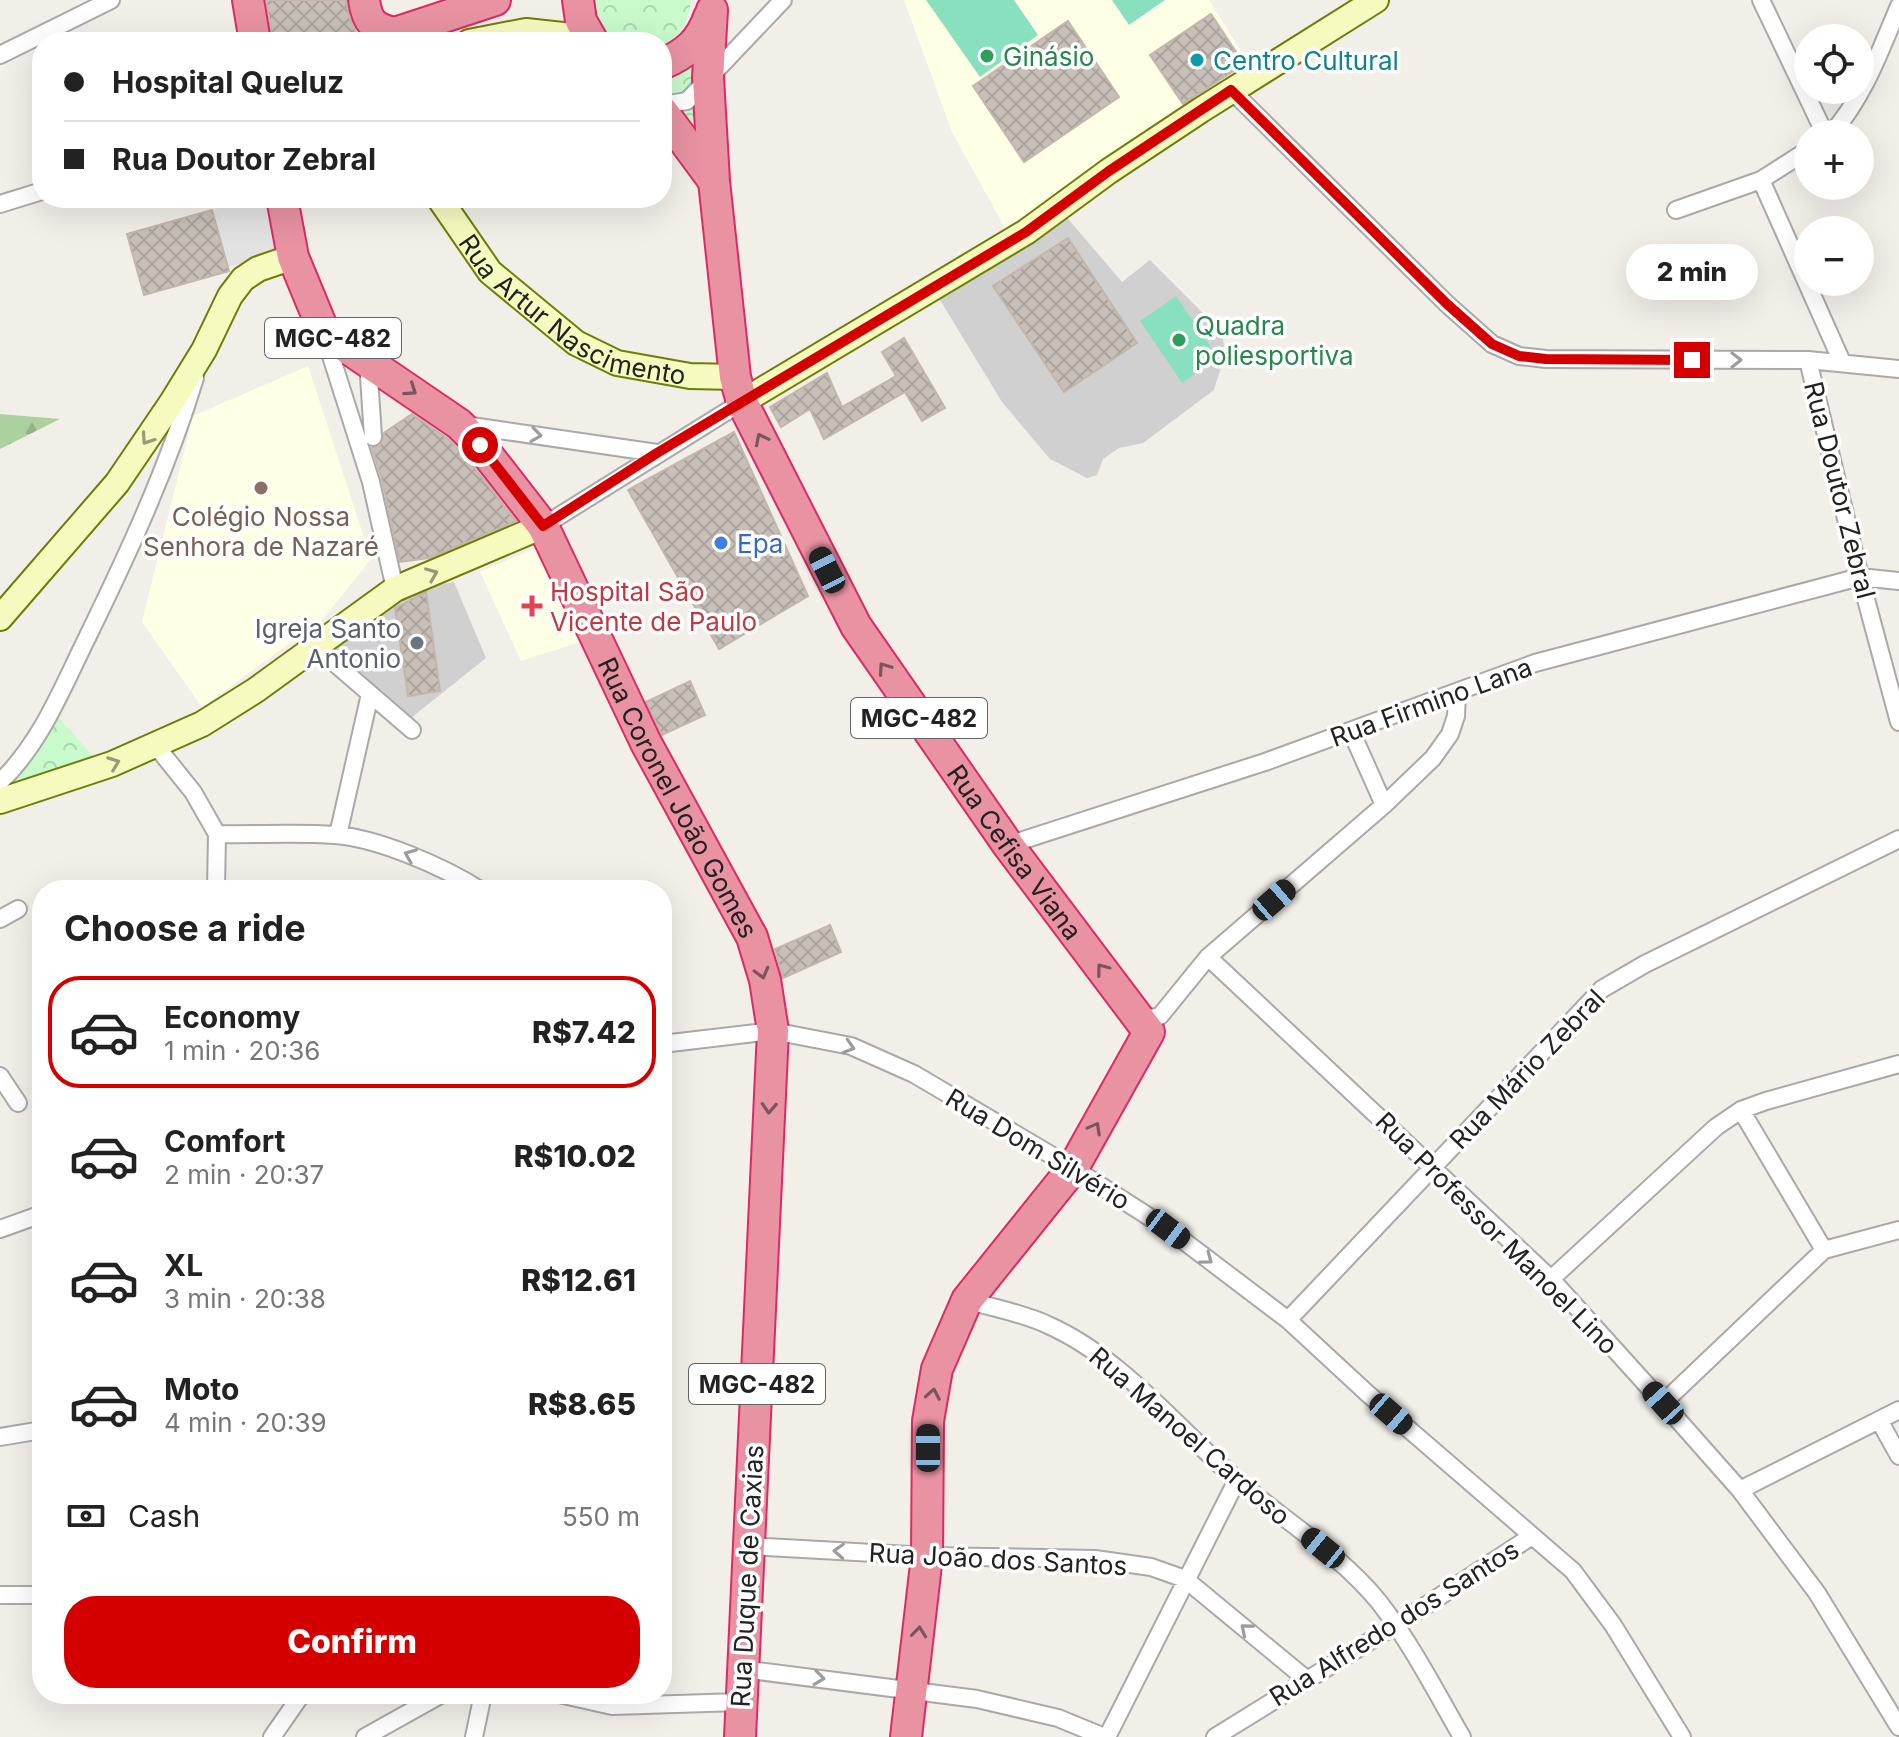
<!DOCTYPE html>
<meta charset="utf-8">
<style>
:root{--surface:#fff;--page:#f2f2f2;--text:#222;--muted:#767676;--line:#e0e0e0;--accent:#d40000}
body{margin:0;font-family:Inter,sans-serif;background:var(--page);color:var(--text);height:100vh;display:flex;flex-direction:column;font-size:30px;white-space:nowrap}
*{box-sizing:border-box;margin:0}
p{font-size:26px;color:var(--muted)}
.icon{flex:none;width:44px;height:44px;fill:none;stroke:currentColor;stroke-width:2;stroke-linecap:round;stroke-linejoin:round}
.map{position:relative;flex:1;overflow:hidden}
.panel{position:absolute;left:32px;top:880px;width:640px;height:824px;display:flex;flex-direction:column;background:var(--surface);border-radius:32px;box-shadow:0 8px 32px #0002}
.panel>*{flex:none}
.guide{position:absolute;left:32px;top:32px;width:640px;height:176px;border-radius:32px;box-shadow:0 8px 32px #0002;display:grid;align-content:center;height:176px;padding:0 32px;background:var(--surface)}
.tools{position:absolute;left:1794px;top:24px;display:grid;gap:16px}
.tools a{display:grid;place-items:center;width:80px;height:80px;border-radius:50%;background:var(--surface);box-shadow:0 8px 32px #0002;font-size:40px}
.end{position:absolute;width:36px;height:36px;margin:-18px;border:10px solid #d40000;background:#fff;box-shadow:0 0 0 4px #fff}
.from{border-radius:50%}
.bubble{position:absolute;height:56px;border-radius:28px;background:var(--surface);box-shadow:0 8px 32px #0002;font-size:26px;font-weight:800;line-height:56px;text-align:center}
.car{position:absolute;width:24px;height:48px;margin:-24px -12px;border-radius:10px;box-shadow:0 0 6px 2px #0007;background:linear-gradient(#222 24%,#8ab4d8 0 40%,#222 0 76%,#8ab4d8 0 86%,#222 0)}
.guide b{display:flex;align-items:center;gap:28px;height:76px;font-size:30px}
.guide b+b{border-top:2px solid var(--line)}
.guide i{width:20px;height:20px;background:var(--text)}
ul{padding:0;list-style:none}
li{display:flex;align-items:center;gap:24px;height:112px;margin:0 16px 12px;padding:0 16px;border:4px solid transparent;border-radius:32px}
li div{flex:1}
li b{display:block;font-size:30px}
li em{font-style:normal;font-weight:800}
li.on{border-color:var(--accent)}
li>.icon{width:72px;height:72px;stroke-width:1.5}
h2{padding:0 32px;font-size:36px;line-height:96px}
.pay{display:flex;align-items:center;gap:20px;height:88px;padding:0 32px;font-size:30px}
.pay p{margin-inline-start:auto}
.button{display:flex;gap:16px;margin-top:auto;padding:16px 32px}
.button a{flex:1;height:92px;border-radius:32px;background:var(--accent);color:#fff;font-size:32px;font-weight:800;line-height:92px;text-align:center}
.map>svg:first-child{display:block}
</style>
<div class="map">
<svg width="1899" height="1737" viewBox="0 0 1899 1737">
<defs>
<pattern id="forest-firs" width="22" height="20" patternUnits="userSpaceOnUse" patternTransform="scale(2)"><rect width="22" height="20" fill="#add19e"/><path d="M5 1l3.5 6h-7zM16 11l3.5 6h-7z" fill="#95b388"/></pattern>
<pattern id="park-crowns" width="20" height="18" patternUnits="userSpaceOnUse" patternTransform="scale(2)"><rect width="20" height="18" fill="#c8facc"/><path d="M2 6a3 3 0 1 1 6 0M12 15a3 3 0 1 1 6 0" fill="none" stroke="#acd6af"/></pattern>
<pattern id="building-cross-hatch" width="8" height="8" patternUnits="userSpaceOnUse" patternTransform="scale(2)"><rect width="8" height="8" fill="#c7bfb8"/><path d="M0 0l8 8M0 8l8-8" fill="none" stroke="#aba49e"/></pattern>
</defs>
<rect width="100%" height="100%" fill="#f2efe9"/>
<path fill="#ffffe5" d="M904 0H1209L1253 70 1005 228 952 132Z
M308 366 371 559 322 620 202 707 142 622 193 416Z
M540 546 586 640 521 661 480 572Z"/>
<path fill="#d0d0d0" d="M1063 213 1122 282 1150 260 1222 332 1225 355 1214 390 1143 443 1119 448 1103 459 1097 475 1087 478 1050 459 1002 402 937 295Z
M454 582 486 658 411 718 331 649 395 593Z"/>
<path fill="url(#forest-firs)" d="M0 414 60 419 0 449Z"/>
<path fill="url(#park-crowns)" d="M586 0H691C688 22 682 36 662 48V42H607Z
M698 46 708 169 662 94V70Z
M53 711 101 765 1 799Z"/>
<path fill="#88e0be" d="M926 0H1014L1038 35 980 77Z
M1112 0H1165L1129 25Z
M1176 296 1218 358 1182 383 1140 321Z"/>
<path fill="#e2e2e2" d="M253 198H264L279 253 228 267 212 210Z"/>
<path fill="url(#building-cross-hatch)" stroke="#c4b6ab" stroke-width="2" d="M266 0H346L350 19 360 42H273Z
M1211 14 1244 64 1183 104 1150 55Z
M1068 21 1119 97 1024 162 973 86Z
M212 210 229 271 144 295 127 234Z
M1068 238 1137 343 1064 392 993 286Z
M904 338 945 408 922 421 905 392 824 439 810 409 781 427 770 407 827 373 842 407 896 376 882 352Z
M412 414 447 438 466 457 516 521 429 558 400 562 382 480 372 448 380 446 384 433Z
M734 432 808 596 719 649 628 490Z
M426 592 440 691 408 696 395 608Z
M690 681 705 715 662 735 646 702Z
M830 925 841 952 783 978 775 949Z"/>
<g fill="none" stroke-linecap="round" stroke-linejoin="round">
<defs>
<path id="street" d="M1761 0 1825 134
M0 55 111 0
M1231 90 1447 304 1492 344 1519 356 1546 359 1808 360 1899 369
M662 105 687 101 783 0
M1831 134C1864 97 1880 51 1899 6
M1761 180 1842 362
M0 204 42 191
M1676 210 1761 180 1808 150
M325 337 371 482 395 589
M1808 360 1860 577 1899 722
M368 361 373 437
M465 425 657 453
M543 526 742 402
M316 647 412 730
M1351 731 1384 805
M156 746 193 792 217 834 216 890
M0 782C40 744 61 691 85 642 127 556 167 470 195 378
M217 834C256 835 296 832 335 835 378 838 444 867 480 890
M338 835 370 694
M1008 845 1265 762 1535 663 1860 577 1899 581
M0 919 18 909
M1208 957 1551 1279 1663 1403 1740 1490 1817 1593 1899 1727
M1140 1020 1160 1016 1208 957 1384 805 1433 758 1450 734 1456 716 1457 693
M662 1044 773 1031 851 1046 914 1074 1073 1168 1168 1229 1288 1320 1368 1394 1573 1571 1613 1625 1682 1737
M0 1076 18 1103
M1741 1110 1824 1250
M0 1229 42 1214
M1551 1279 1716 1127 1741 1110 1766 1101 1899 1064
M967 1300C993 1308 1023 1313 1048 1325 1122 1358 1176 1427 1236 1479 1283 1520 1339 1553 1379 1602 1411 1643 1436 1692 1462 1737
M1288 1320 1602 989 1645 964 1899 839
M1663 1403 1824 1250 1899 1230
M1879 1420 1899 1456
M0 1437 42 1430
M1740 1490 1899 1410
M749 1546 927 1556 1095 1559 1151 1567 1185 1579 1306 1679
M0 1595H42
M742 1669 977 1699 1058 1718 1104 1737
M559 1694 612 1706 740 1702
M272 1737 302 1694
M365 1737 442 1694
M474 1737 483 1694
M1107 1737 1237 1480
M1215 1737 1396 1625 1532 1536"/>
<g id="secondary">
<path d="M469 42 526 31 590 38"/>
<path id="s1" d="M439 198 490 272 576 343 617 363 690 376 735 377"/>
<path d="M742 402 1026 232 1109 171 1201 110 1376 0"/>
<path d="M0 618 117 483 172 402 204 350 230 296 243 279 258 269 293 257"/>
<path d="M0 801 112 764 202 724 256 690 395 589 543 526"/>
</g>
<g id="highway">
<path d="M248 0 255 42"/>
<path d="M364 0C367 22 374 29 395 33L495 0"/>
<path d="M578 0 581 21 593 42"/>
<path id="s2" d="M712 10 708 78 714 181 735 377 742 402 856 626 1008 845 1149 1032 1073 1168 967 1300 937 1369 928 1421 927 1556 906 1737"/>
<path d="M662 64C686 54 700 42 709 17"/>
<path d="M662 111 713 180"/>
<path id="s3" d="M282 198 293 257 324 332 459 424 480 445 543 526 646 743 752 937 765 980 773 1031 740 1737"/>
</g>
</defs>
<use href="#street" stroke="#a9a9a9" stroke-width="20"/>
<use href="#secondary" stroke="#707d05" stroke-width="28"/>
<use href="#highway" stroke="#dc2a67" stroke-width="34"/>
<use href="#street" stroke="#fff" stroke-width="16"/>
<use href="#secondary" stroke="#f7fabf" stroke-width="24"/>
<use href="#highway" stroke="#e892a2" stroke-width="30"/>
</g>
<defs><path id="oneway-chevron" d="M-2-3.5L2.5 0L-2 3.5" fill="none" stroke-width="1.6" stroke-linecap="round" stroke-linejoin="round" transform="scale(2)"/></defs>
<g stroke="#9c9c9c">
<use href="#oneway-chevron" transform="translate(1736 360)"/>
<use href="#oneway-chevron" transform="translate(536 435) rotate(8)"/>
<use href="#oneway-chevron" transform="translate(410 855) rotate(-158)"/>
<use href="#oneway-chevron" transform="translate(849 1047) rotate(17)"/>
<use href="#oneway-chevron" transform="translate(1207 1259) rotate(37)"/>
<use href="#oneway-chevron" transform="translate(839 1551) rotate(-177)"/>
<use href="#oneway-chevron" transform="translate(1246 1629) rotate(-140)"/>
<use href="#oneway-chevron" transform="translate(819 1678) rotate(7)"/>
</g>
<g stroke="#7b545c">
<use href="#oneway-chevron" transform="translate(411 390) rotate(34)"/>
<use href="#oneway-chevron" transform="translate(761 439) rotate(-117)"/>
<use href="#oneway-chevron" transform="translate(884 668) rotate(-125)"/>
<use href="#oneway-chevron" transform="translate(1102 969) rotate(-127)"/>
<use href="#oneway-chevron" transform="translate(762 973) rotate(75)"/>
<use href="#oneway-chevron" transform="translate(769 1108) rotate(93)"/>
<use href="#oneway-chevron" transform="translate(1095 1128) rotate(-61)"/>
<use href="#oneway-chevron" transform="translate(933 1394) rotate(-80)"/>
<use href="#oneway-chevron" transform="translate(919 1632) rotate(-84)"/>
</g>
<g stroke="#979978">
<use href="#oneway-chevron" transform="translate(147 439) rotate(124)"/>
<use href="#oneway-chevron" transform="translate(432 574) rotate(-22)"/>
<use href="#oneway-chevron" transform="translate(114 763) rotate(-21)"/>
</g>
<g fill="none" stroke-linecap="round" stroke-linejoin="round">
<path stroke="#d40000" stroke-width="10" d="M480 445 543 526 657 453 1026 232 1109 171 1231 90 1447 304 1492 344 1519 356 1546 359 1692 360"/>
</g>
<g fill="#2e9e5b" stroke="#fff" stroke-width="3">
<circle cx="987" cy="56" r="8"/>
<circle cx="1179" cy="340" r="8"/>
</g>
<circle fill="#0f9aa8" stroke="#fff" stroke-width="3" cx="1197" cy="60" r="8"/>
<circle fill="#8d6e63" stroke="#fff" stroke-width="3" cx="261" cy="488" r="8"/>
<circle fill="#3f7fe0" stroke="#fff" stroke-width="3" cx="721" cy="543" r="8"/>
<path fill="#e0444e" stroke="#fff" stroke-width="3" d="M528 594h8v8h8v8h-8v8h-8v-8h-8v-8h8z"/>
<circle fill="#6b7280" stroke="#fff" stroke-width="3" cx="417" cy="643" r="8"/>
<g text-anchor="middle" dominant-baseline="central" stroke-width="7" stroke-linejoin="round" paint-order="stroke">
<g fill="#fff" stroke="#646464" stroke-width="2">
<rect x="265" y="318" width="136" height="40" rx="6"/>
<rect x="851" y="698" width="136" height="40" rx="6"/>
<rect x="689" y="1364" width="136" height="40" rx="6"/>
</g>
<g font-size="24" font-weight="bold" fill="#222">
<text x="333" y="338">MGC-482</text>
<text x="919" y="718">MGC-482</text>
<text x="757" y="1384">MGC-482</text>
</g>
<g font-size="26" fill="#27864d" stroke="#fff" text-anchor="start">
<text x="1003" y="56">Ginásio</text>
<text x="1195" y="325">Quadra<tspan x="1195" dy="30">poliesportiva</tspan></text>
</g>
<g font-size="26" fill="#0d838f" stroke="#fff" text-anchor="start">
<text x="1213" y="60">Centro Cultural</text>
</g>
<g font-size="26" fill="#222" stroke="#fff">
<text stroke="none"><textPath href="#s1" startOffset="182">Rua Artur Nascimento</textPath></text>
<text transform="translate(1840 490) rotate(76)">Rua Doutor Zebral</text>
<text transform="translate(1431 702) rotate(-20)">Rua Firmino Lana</text>
<text stroke="none"><textPath href="#s3" startOffset="740">Rua Coronel João Gomes</textPath></text>
<text stroke="none"><textPath href="#s2" startOffset="922">Rua Cefisa Viana</textPath></text>
<text transform="translate(1527 1069) rotate(-46)">Rua Mário Zebral</text>
<text transform="translate(1038 1149) rotate(31)">Rua Dom Silvério</text>
<text transform="translate(1497 1233) rotate(45)">Rua Professor Manoel Lino</text>
<text transform="translate(1190 1436) rotate(41)">Rua Manoel Cardoso</text>
<text transform="translate(998 1559) rotate(3)">Rua João dos Santos</text>
<text transform="translate(747 1576) rotate(-87)">Rua Duque de Caxias</text>
<text transform="translate(1394 1623) rotate(-32)">Rua Alfredo dos Santos</text>
</g>
<g font-size="26" fill="#785e54" stroke="#fff">
<text x="261" y="516">Colégio Nossa<tspan x="261" dy="30">Senhora de Nazaré</tspan></text>
</g>
<g font-size="26" fill="#366cbe" stroke="#fff" text-anchor="start">
<text x="737" y="543">Epa</text>
</g>
<g font-size="26" fill="#be3a42" stroke="#fff" text-anchor="start">
<text x="550" y="591">Hospital São<tspan x="550" dy="30">Vicente de Paulo</tspan></text>
</g>
<g font-size="26" fill="#5b616d" stroke="#fff" text-anchor="end">
<text x="401" y="628">Igreja Santo<tspan x="401" dy="30">Antonio</tspan></text>
</g>
</g>
</svg>
<div class="tools">
<a><svg class="icon" aria-label="locate" viewBox="0 0 24 24"><circle cx="12" cy="12" r="6"/><path d="M12 2v4M12 18v4M2 12h4M18 12h4"/></svg></a>
<a>+</a>
<a>−</a>
</div>
<i class="end from" style="left:480px;top:445px"></i>
<i class="end" style="left:1692px;top:360px"></i>
<div class="bubble" style="left:1626px;top:244px;width:132px">2 min</div>
<i class="car" style="left:827px;top:570px;rotate:333deg"></i>
<i class="car" style="left:1274px;top:900px;rotate:49deg"></i>
<i class="car" style="left:1168px;top:1229px;rotate:127deg"></i>
<i class="car" style="left:1663px;top:1403px;rotate:318deg"></i>
<i class="car" style="left:1391px;top:1414px;rotate:131deg"></i>
<i class="car" style="left:928px;top:1448px;rotate:0deg"></i>
<i class="car" style="left:1323px;top:1548px;rotate:309deg"></i>
<div class="guide">
<b><i class="from"></i>Hospital Queluz</b>
<b><i></i>Rua Doutor Zebral</b>
</div>
<section class="panel">
<h2>Choose a ride</h2>
<ul>
<li class="on"><svg class="icon" aria-label="car" viewBox="0 0 24 24"><path d="M5 17H2v-5l4-1 3-4h7l3 4 3 1v5h-3M9 17h6M6 11h13"/><circle cx="7" cy="17" r="2"/><circle cx="17" cy="17" r="2"/></svg><div><b>Economy</b><p>1 min · 20:36</p></div><em>R$7.42</em></li>
<li><svg class="icon" aria-label="car" viewBox="0 0 24 24"><path d="M5 17H2v-5l4-1 3-4h7l3 4 3 1v5h-3M9 17h6M6 11h13"/><circle cx="7" cy="17" r="2"/><circle cx="17" cy="17" r="2"/></svg><div><b>Comfort</b><p>2 min · 20:37</p></div><em>R$10.02</em></li>
<li><svg class="icon" aria-label="car" viewBox="0 0 24 24"><path d="M5 17H2v-5l4-1 3-4h7l3 4 3 1v5h-3M9 17h6M6 11h13"/><circle cx="7" cy="17" r="2"/><circle cx="17" cy="17" r="2"/></svg><div><b>XL</b><p>3 min · 20:38</p></div><em>R$12.61</em></li>
<li><svg class="icon" aria-label="car" viewBox="0 0 24 24"><path d="M5 17H2v-5l4-1 3-4h7l3 4 3 1v5h-3M9 17h6M6 11h13"/><circle cx="7" cy="17" r="2"/><circle cx="17" cy="17" r="2"/></svg><div><b>Moto</b><p>4 min · 20:39</p></div><em>R$8.65</em></li>
</ul>
<div class="pay"><svg class="icon" aria-label="cash" viewBox="0 0 24 24"><path d="M3 7h18v10H3z"/><circle cx="12" cy="12" r="2"/></svg>Cash<p>550 m</p></div>
<div class="button"><a>Confirm</a></div>
</section>
</div>
